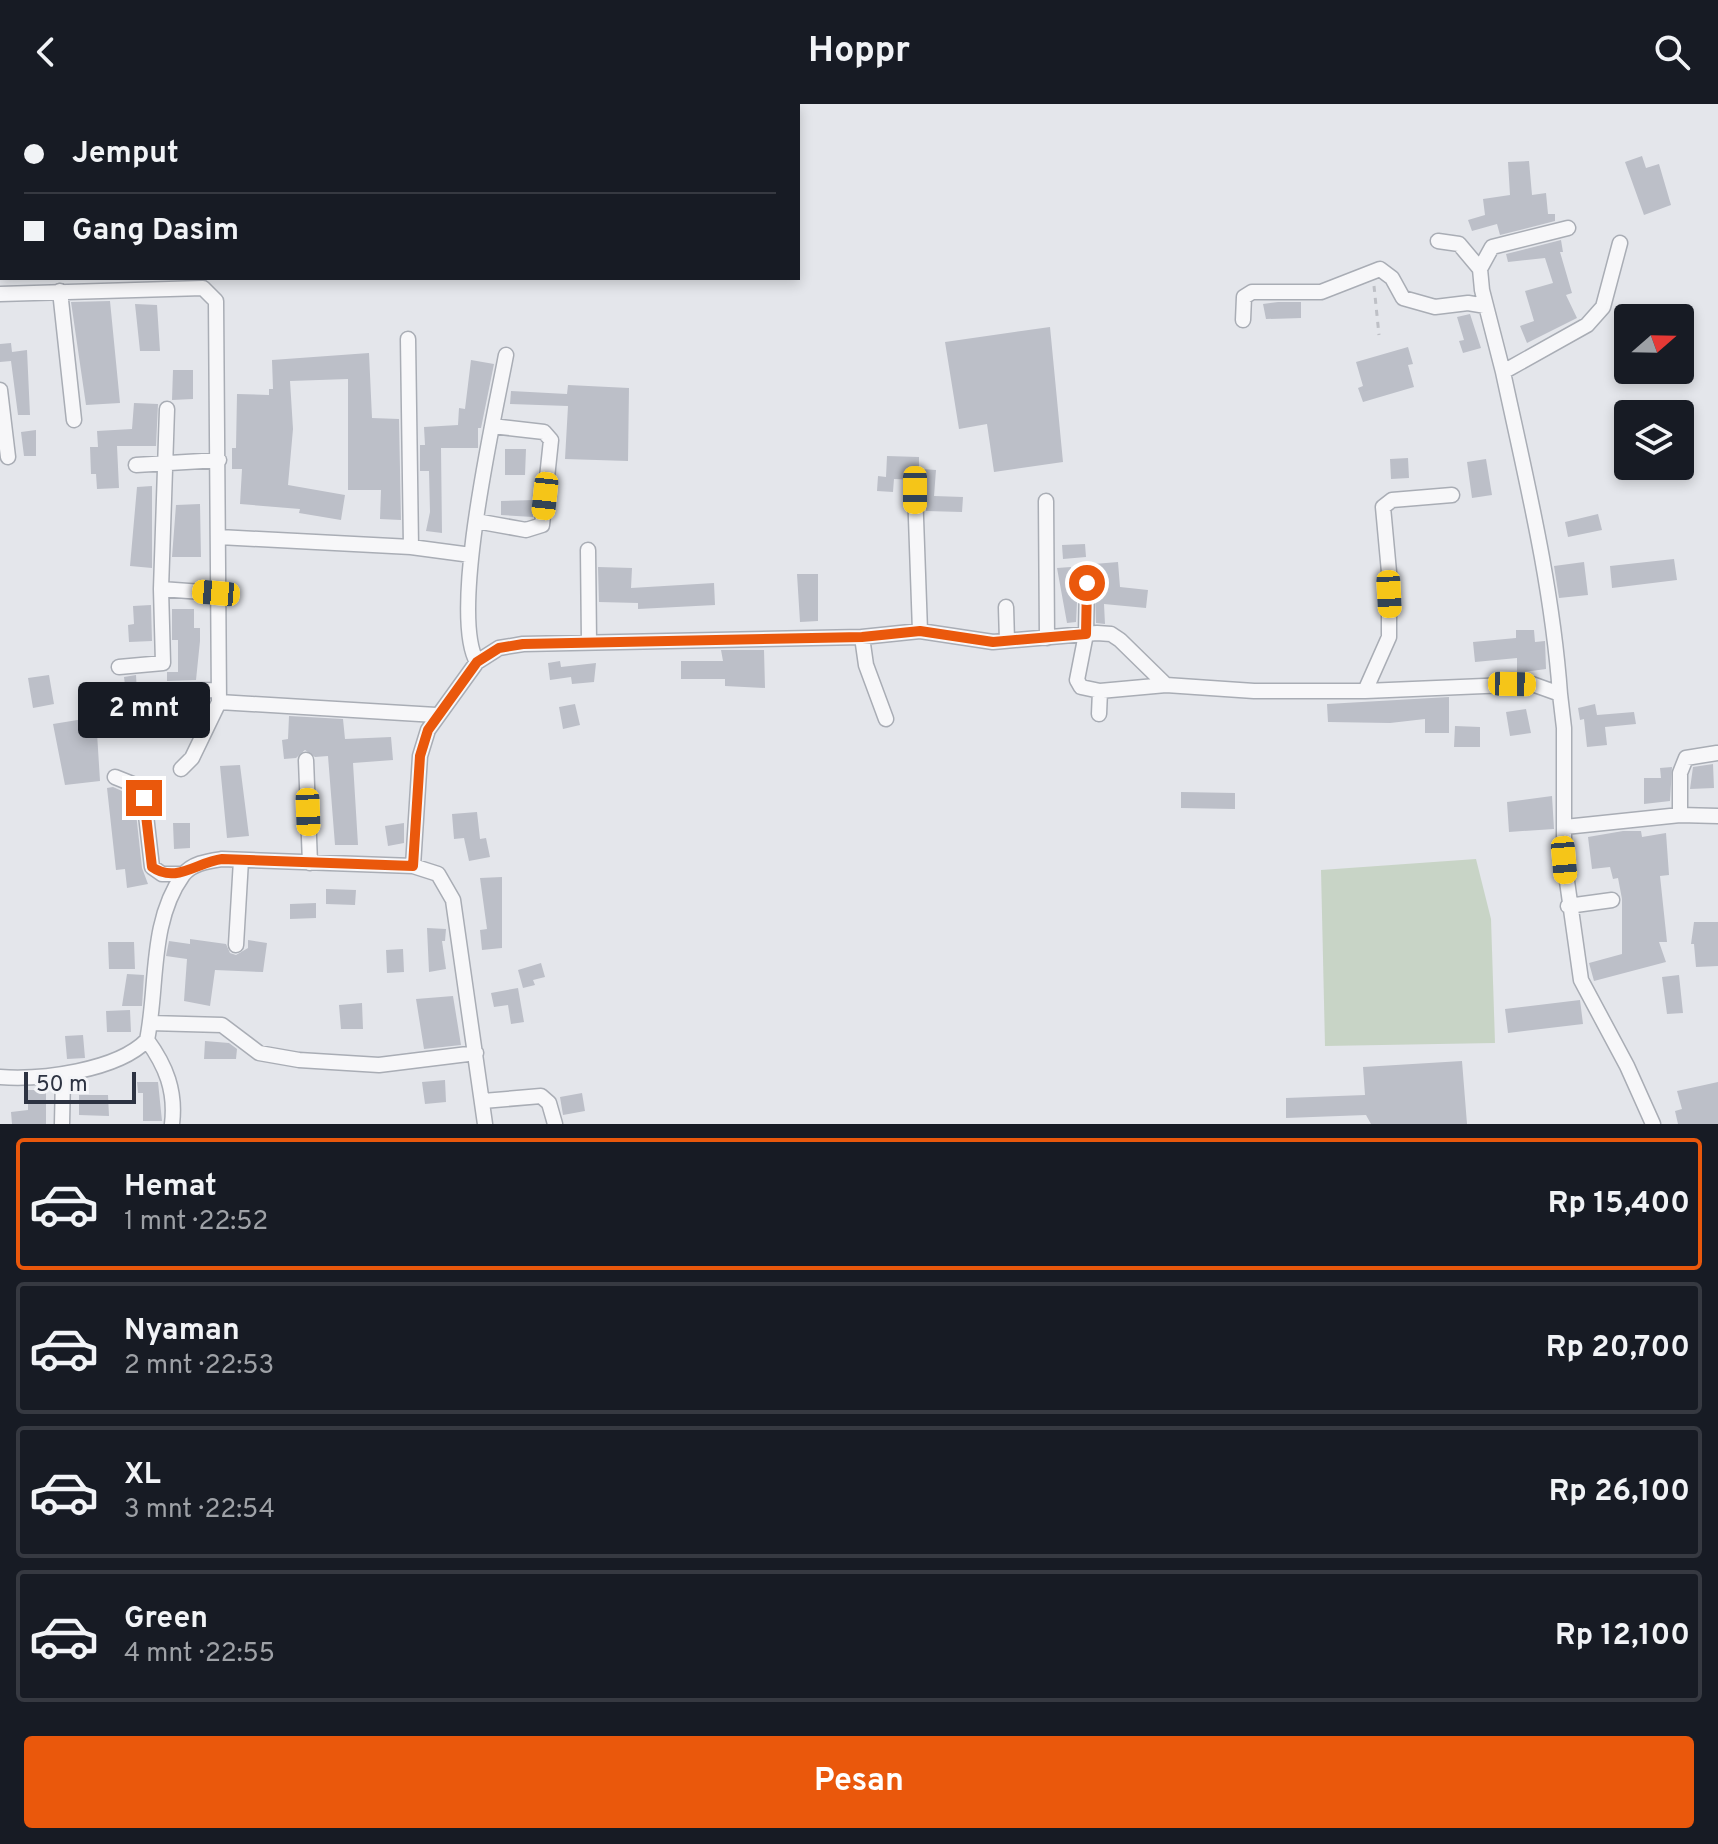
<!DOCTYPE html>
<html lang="id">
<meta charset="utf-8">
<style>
:root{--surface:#171b24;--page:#242831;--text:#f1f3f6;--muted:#9ea1a6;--line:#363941;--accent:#ea580c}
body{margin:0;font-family:Overpass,sans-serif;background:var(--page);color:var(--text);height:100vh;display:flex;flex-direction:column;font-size:30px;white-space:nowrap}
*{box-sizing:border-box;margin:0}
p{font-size:26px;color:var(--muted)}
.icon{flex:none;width:44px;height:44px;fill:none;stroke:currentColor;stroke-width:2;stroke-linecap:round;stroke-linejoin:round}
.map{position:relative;height:1020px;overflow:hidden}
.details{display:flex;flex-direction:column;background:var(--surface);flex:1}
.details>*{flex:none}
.top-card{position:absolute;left:0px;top:0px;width:800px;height:176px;box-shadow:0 4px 12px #0003;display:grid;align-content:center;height:176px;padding:0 24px;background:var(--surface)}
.needle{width:52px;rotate:70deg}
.controls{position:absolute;left:1614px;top:200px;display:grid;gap:16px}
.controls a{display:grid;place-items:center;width:80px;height:80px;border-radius:8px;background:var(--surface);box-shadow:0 4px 12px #0003;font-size:40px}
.scale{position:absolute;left:24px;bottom:20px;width:112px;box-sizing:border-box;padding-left:8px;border:4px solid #2d3342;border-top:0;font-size:22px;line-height:28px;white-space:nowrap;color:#2d3342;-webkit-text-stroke:6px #f4f5f8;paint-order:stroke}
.end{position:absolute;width:36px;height:36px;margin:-18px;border:10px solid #ea580c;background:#fff;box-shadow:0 0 0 4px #fff}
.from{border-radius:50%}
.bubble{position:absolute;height:56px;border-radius:8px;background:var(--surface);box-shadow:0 4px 12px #0003;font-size:26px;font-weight:700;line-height:56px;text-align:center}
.car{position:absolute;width:24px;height:48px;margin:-24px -12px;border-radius:10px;box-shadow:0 0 6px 2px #0007;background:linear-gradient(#f5c518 24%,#345 0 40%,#f5c518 0 76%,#345 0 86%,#f5c518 0)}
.top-card b{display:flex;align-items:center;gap:28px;height:76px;font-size:30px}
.top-card b+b{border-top:2px solid var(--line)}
.top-card i{width:20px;height:20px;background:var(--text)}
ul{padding:14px 0 0;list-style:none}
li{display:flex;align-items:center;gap:24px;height:132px;margin:0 16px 12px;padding:0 8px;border:4px solid var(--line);border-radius:8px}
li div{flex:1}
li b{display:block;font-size:30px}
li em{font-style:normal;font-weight:700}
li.selected{border-color:var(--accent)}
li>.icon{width:72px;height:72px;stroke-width:1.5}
.action{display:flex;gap:16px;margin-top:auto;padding:16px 24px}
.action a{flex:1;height:92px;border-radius:8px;background:var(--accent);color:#fff;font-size:32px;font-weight:700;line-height:92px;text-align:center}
header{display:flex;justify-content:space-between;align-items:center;height:104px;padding:0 24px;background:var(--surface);font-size:36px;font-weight:700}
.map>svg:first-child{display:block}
</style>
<header><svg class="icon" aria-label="back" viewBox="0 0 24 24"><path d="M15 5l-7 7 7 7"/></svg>Hoppr<svg class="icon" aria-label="search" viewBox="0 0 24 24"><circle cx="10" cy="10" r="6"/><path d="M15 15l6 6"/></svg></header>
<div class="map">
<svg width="1718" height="1020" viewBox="0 0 1718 1020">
<rect width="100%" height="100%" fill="#e4e6eb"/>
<path fill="#c8d4c6" d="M1476 755 1491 815 1495 939 1325 942 1321 766Z"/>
<path fill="#bcbfc8" d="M1642 52 1646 64 1659 60 1671 101 1644 111 1625 58Z
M1529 57 1532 91 1546 89 1548 110H1555V117L1500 131 1497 120 1472 127 1468 116 1485 111 1483 95 1510 91 1508 58Z
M1561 136 1563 148H1560L1572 189 1566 191 1577 214 1527 239 1520 222 1534 217 1525 187 1553 179 1545 154 1508 158 1506 150Z
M110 197 120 299 86 301 71 198Z
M1278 198H1301V214L1266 215 1263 200Z
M135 200 157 201 160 247H140Z
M1470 210 1481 244 1463 249 1459 237 1464 236 1457 213Z
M1050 223 1063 358 994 368 987 320 959 325 945 238Z
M11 239 12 248 27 246 30 311H18L11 257 0 258V240Z
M1408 243 1413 260 1408 261 1414 283 1363 298 1358 284 1363 282 1356 258Z
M369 249 372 314 399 315 401 416 380 415 381 386H348V275L290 277 293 325 288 381 345 391 341 416 299 409 300 405 240 400 242 365H232V344H236L237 290 269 291V285H273L272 256Z
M471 256 494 260 481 324H478V344H441L442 429 426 427 430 408 429 367H420V341H425L424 323 458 321 459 304 465 305Z
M173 266H193V295L172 296Z
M568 281 629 284 628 357 565 355 568 302 510 300 511 287 567 290Z
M134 299 158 300 156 342H117L119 384 97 385 96 370H91L90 343H98L97 327 132 325Z
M36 326V352H24L21 328Z
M505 345H526L525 371H505Z
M887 352 919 353V376L894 375 893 388 877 387 878 372 886 373Z
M1408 354 1409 374 1391 375 1390 355Z
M1486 355 1492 391 1472 394 1467 358Z
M922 365 936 366 934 392 963 393 962 408 926 407Z
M152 382V464L130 462 137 383Z
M535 396 533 413 501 411V397Z
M200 400 201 453H172L176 401Z
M1598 410 1602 426 1568 433 1565 418Z
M1085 440 1086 453 1063 455 1062 441Z
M1674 455 1677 476 1612 484 1610 462Z
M1118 458 1120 483 1148 486 1146 504 1104 500 1105 520 1096 519 1094 460Z
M1584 458 1588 491 1559 494 1554 462Z
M598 463 632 464 631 484 714 479 715 501 638 505V499L599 498Z
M1071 463 1073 477H1078L1076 518 1067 519 1057 464Z
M797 470H818V517L800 518Z
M151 501 152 537 129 538 128 521 134 520 133 502Z
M172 505H194V524H200V537L196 576 167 577V568H178V536H172Z
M1516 526H1534L1535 538 1545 537 1546 565 1517 569V554L1475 558 1473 538 1516 534Z
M721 546H764L765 584 725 582V575H681V557H723Z
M560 557 561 563 596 559 594 578 572 580 571 573 550 576 548 559Z
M49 571 54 600 33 604 28 574Z
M136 571 138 607 123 608V596L87 601 85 587 125 581 124 573Z
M1449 593V629H1425V615L1390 619 1328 618 1327 600Z
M207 596 198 612 174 613 173 597Z
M575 600 580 621 563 625 559 603Z
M1595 600 1597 611 1634 608 1636 620 1605 623 1607 641 1587 643 1584 615 1580 616 1578 604Z
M1526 605 1531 629 1510 632 1506 608Z
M289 612 343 615 345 635 391 633 393 656 353 659 358 741H335L328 652 315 653 305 646 296 654 284 655 282 636 288 635Z
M96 613 100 677 65 681 53 620Z
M1455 622 1480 623V643H1454Z
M1713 660 1714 684 1690 685 1693 663Z
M240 661 249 732 227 734 220 662Z
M1672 663 1670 697 1644 700V674H1661L1660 664Z
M113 683 122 687 127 711 136 709 142 764 148 780 127 784 125 765 116 766 107 684Z
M1181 688 1235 689V705L1181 704Z
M1552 692 1554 725 1509 728 1507 698Z
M477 708 480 735 486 734 490 753 469 757 464 734 454 735 452 710Z
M173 719H190V744L174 745Z
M404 719V739L388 742 385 722Z
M1623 727H1641L1642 733 1666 729 1669 771 1660 772 1667 838H1659L1666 858 1594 877 1589 859 1622 850V795L1618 774 1613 775 1610 763 1592 765 1588 733Z
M502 773V844L482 846 480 826 487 825 480 774Z
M326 785 356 786 355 801 326 800Z
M316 799V814L290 815V800Z
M1694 818H1718V862L1696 863 1694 840H1691Z
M427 824 446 825 445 837H442L446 865 429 868Z
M190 835 226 840 230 849 236 851 248 844V836L267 839 263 868 215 866 210 902 184 897 187 855 166 852 169 837 190 840Z
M108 838H134L135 865H109Z
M403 845 404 868 387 869 386 846Z
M541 859 545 873 533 876 535 881 523 884 518 866Z
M127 870 144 871 142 902H122Z
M1679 871 1683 909 1667 910 1662 873Z
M518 884 524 918 511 920 508 901 494 903 491 889Z
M453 892 461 941 424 945 416 895Z
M1580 896 1583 920 1508 929 1505 905Z
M362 899 363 925H341L339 901Z
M130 906 131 928H107L106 907Z
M83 931 85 954 67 955 65 932Z
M205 937 229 939 237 945 236 955H204Z
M1462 957 1467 1020H1371L1366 1011 1286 1014V994L1365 991 1363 963Z
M445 976 446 998 425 1000 422 978Z
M137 978H158L162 1017H143V989H138Z
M1718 978V1020H1678L1675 1007 1682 1005 1677 987Z
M28 986H46V1020H12L11 1008 28 1006Z
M582 989 585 1007 563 1011 560 993Z
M79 991H108L109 1012 79 1011Z"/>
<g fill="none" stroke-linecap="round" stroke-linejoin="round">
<defs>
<path id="street" d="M1438 137 1459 140 1480 165 1482 186 1503 268 1587 221 1603 203 1620 139
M1480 165 1492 143 1568 124
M60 187 74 316
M0 190 203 184 216 197 219 598 192 654 181 665
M1243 216 1244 193 1252 188H1321L1380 165 1392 174 1403 194 1435 203 1468 199 1486 202
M408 235 411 443
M1503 268C1526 375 1552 480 1560 590
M0 286 8 353
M167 305 161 485 216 489
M136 361 219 356
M915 386 920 527
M1046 397 1047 534
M476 417 526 426 542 421 551 336 544 328 492 322
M219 433 411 443 471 451
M588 446 589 538
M1087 479 1086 530 1077 576 1081 583 1100 587 1166 581
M1006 503 1007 537
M862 533 866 561 886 615
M477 558C449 510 495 310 506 251
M119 563 163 559 161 485
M144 587 219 586
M1365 587 1389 533V468L1383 403 1392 396 1452 391
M219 598 436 611
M1099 610 1100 587
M306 656 310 759
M115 673 135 681 144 694 152 763 162 770H183
M1680 711V669L1686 654 1717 649
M1565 723 1680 711 1718 712
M413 762 438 770 453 796 485 1020
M1568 802 1612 796
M236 841 241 756
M150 919 222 921 259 949 299 956 379 961 476 949
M147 936C166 962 176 987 172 1020
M0 973C40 976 117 967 147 936 158 883 149 818 183 771 192 759 209 757 222 755L413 762 420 652 428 626 477 558 499 544 523 540 862 533 920 527 993 538 1097 529 1111 530 1120 536 1166 581 1254 587H1365L1532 580 1560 590 1564 624V756L1581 876 1627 962 1653 1020
M483 997 541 992 549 999 555 1020
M62 1020 63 973"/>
</defs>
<use href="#street" stroke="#a9adb5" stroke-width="17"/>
<path stroke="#bec0c6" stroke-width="3" stroke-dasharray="6 6" stroke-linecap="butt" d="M1374 182 1379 231"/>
<use href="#street" stroke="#f7f7f9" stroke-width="14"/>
</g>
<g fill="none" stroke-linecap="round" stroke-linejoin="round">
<path stroke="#ea580c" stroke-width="10" d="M144 694 152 763C176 780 197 758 222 755L413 762 420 652 428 626 477 558 499 544 523 540 862 533 920 527 993 538 1086 530 1087 479"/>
</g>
</svg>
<div class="controls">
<a><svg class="needle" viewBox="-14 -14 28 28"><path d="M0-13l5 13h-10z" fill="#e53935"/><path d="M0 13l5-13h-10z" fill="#9ea1a6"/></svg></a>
<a><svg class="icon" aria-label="layers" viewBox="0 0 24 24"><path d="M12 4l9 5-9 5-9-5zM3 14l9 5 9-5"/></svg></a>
</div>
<div class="scale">50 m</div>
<i class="end from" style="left:1087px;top:479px"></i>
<i class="end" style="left:144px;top:694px"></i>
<div class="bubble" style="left:78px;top:578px;width:132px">2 mnt</div>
<i class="car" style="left:915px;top:386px;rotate:180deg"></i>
<i class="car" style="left:545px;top:392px;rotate:186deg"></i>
<i class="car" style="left:216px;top:489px;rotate:275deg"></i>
<i class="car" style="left:1389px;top:490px;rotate:177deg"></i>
<i class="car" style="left:1512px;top:580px;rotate:91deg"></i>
<i class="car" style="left:308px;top:708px;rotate:178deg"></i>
<i class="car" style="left:1564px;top:756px;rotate:175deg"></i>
<div class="top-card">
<b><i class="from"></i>Jemput</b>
<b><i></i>Gang Dasim</b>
</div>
</div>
<section class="details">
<ul>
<li class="selected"><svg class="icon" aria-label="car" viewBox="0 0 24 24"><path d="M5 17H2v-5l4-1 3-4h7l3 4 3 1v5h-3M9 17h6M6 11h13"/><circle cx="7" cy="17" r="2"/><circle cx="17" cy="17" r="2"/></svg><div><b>Hemat</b><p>1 mnt · 22:52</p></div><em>Rp 15,400</em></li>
<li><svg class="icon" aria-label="car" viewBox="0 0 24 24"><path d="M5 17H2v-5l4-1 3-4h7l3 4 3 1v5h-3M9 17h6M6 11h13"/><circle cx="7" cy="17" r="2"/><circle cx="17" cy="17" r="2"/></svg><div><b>Nyaman</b><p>2 mnt · 22:53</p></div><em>Rp 20,700</em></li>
<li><svg class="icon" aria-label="car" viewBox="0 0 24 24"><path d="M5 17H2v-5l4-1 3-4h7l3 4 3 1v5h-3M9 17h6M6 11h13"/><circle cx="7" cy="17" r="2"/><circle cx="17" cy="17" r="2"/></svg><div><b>XL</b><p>3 mnt · 22:54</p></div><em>Rp 26,100</em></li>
<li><svg class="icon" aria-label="car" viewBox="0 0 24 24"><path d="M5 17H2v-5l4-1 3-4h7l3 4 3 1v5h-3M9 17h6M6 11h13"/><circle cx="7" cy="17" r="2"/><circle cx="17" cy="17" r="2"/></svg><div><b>Green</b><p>4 mnt · 22:55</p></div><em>Rp 12,100</em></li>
</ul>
<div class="action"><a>Pesan</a></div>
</section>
